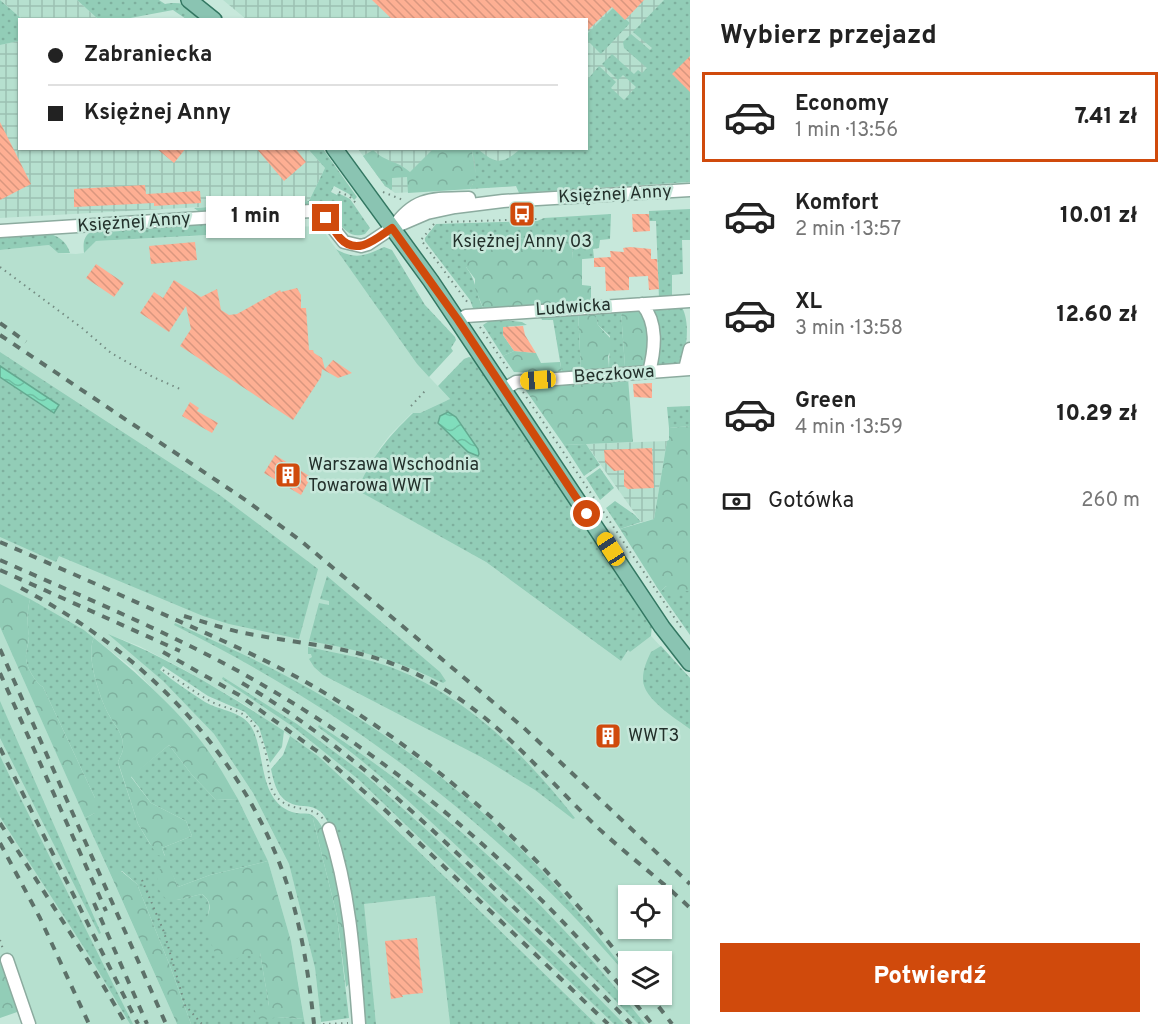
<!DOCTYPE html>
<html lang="pl">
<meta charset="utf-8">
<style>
:root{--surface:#fff;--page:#f2f2f2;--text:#222;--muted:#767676;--line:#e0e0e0;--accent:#d04a0c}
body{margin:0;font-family:Overpass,sans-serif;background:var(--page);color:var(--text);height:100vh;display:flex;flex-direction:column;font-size:22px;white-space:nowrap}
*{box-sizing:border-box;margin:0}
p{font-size:20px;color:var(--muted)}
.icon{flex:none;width:33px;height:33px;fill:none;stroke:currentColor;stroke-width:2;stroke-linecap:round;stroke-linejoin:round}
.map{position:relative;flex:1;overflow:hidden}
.drawer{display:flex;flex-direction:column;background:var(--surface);width:480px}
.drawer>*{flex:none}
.top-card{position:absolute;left:18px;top:18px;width:570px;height:132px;border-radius:0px;box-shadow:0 2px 4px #0004;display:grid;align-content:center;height:132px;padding:0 30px;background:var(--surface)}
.tools{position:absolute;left:618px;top:885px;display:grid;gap:12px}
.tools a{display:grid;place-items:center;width:54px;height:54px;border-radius:0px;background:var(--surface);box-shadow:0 2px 4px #0004;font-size:30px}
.end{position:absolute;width:27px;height:27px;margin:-14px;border:8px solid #d04a0c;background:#fff;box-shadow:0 0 0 3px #fff}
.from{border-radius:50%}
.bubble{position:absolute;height:42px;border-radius:0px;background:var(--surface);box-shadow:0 2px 4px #0004;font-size:20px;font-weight:800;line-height:42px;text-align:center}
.car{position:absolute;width:18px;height:36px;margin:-18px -9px;border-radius:8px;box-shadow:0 0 4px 2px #0007;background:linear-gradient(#f5c518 24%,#345 0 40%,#f5c518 0 76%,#345 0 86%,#f5c518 0)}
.top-card b{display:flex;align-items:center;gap:21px;height:57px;font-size:22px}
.top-card b+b{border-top:2px solid var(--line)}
.top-card i{width:15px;height:15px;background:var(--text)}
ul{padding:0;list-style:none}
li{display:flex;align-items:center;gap:18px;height:90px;margin:0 12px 9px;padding:0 18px;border:3px solid transparent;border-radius:0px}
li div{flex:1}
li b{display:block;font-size:22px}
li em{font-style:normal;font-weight:800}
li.selected{border-color:var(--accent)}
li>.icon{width:54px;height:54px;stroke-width:1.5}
h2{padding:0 30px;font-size:27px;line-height:72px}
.pay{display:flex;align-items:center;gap:15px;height:66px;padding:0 30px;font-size:22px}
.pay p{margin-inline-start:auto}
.cta{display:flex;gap:12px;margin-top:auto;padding:12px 30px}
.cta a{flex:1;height:69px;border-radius:0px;background:var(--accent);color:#fff;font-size:24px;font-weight:800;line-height:69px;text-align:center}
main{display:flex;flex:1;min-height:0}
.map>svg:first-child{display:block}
</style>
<main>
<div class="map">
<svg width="690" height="1024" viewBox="0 0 690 1024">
<defs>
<pattern id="industrial-grid" width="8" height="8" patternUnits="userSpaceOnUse" patternTransform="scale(1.5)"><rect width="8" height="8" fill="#b6e0cf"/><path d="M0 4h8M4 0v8" fill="none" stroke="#9cc0b2"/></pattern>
<pattern id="grass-dots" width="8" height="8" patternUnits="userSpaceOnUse" patternTransform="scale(1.5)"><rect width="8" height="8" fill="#92cdb7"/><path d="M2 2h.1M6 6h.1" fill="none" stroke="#7eb09e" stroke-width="1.8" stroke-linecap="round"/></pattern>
<pattern id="forest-crowns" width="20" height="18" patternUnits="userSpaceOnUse" patternTransform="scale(1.5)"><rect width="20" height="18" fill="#92cdb7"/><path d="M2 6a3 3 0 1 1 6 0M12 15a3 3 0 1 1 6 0" fill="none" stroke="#7eb09e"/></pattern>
<pattern id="water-waves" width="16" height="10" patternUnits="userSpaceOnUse" patternTransform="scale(1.5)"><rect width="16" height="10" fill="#80ddbc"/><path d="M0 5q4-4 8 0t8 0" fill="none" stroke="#6ebea2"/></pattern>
<pattern id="building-back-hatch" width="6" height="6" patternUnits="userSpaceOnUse" patternTransform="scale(1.5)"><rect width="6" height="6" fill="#feaf93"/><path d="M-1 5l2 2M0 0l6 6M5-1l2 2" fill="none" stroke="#d9977f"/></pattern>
</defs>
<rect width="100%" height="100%" fill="#c7e8db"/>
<path fill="#b6e0cf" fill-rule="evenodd" d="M320 226 417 364 450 399 420 413H412L390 435 380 448 358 490 486 562 621 661 628 650 630 652 651 636 690 678V1024H596L371 805 318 756 247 706 185 670 139 646 110 635 163 681 214 734 253 793 289 864 315 968 321 1024H305L291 941 268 861 238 799 213 757 181 719 135 670 84 630 0 584V250L49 245 58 253 76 254 84 253 96 241 255 233 264 228ZM628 896H662V928H628ZM628 962H662V994H628Z
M0 627 25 683 177 1024H26L0 962Z
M436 896 450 1024H376L363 904Z"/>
<path fill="url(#industrial-grid)" d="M0 0H77L98 19H22Z
M223 0H690V176L395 193 385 186 358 149 586 148V20L246 19Z
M19 41 20 148 308 149 325 168 309 201 0 218V45Z
M667 441 654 519 641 522 586 444Z"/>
<path fill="url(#grass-dots)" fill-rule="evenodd" d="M0 0 22 19 20 20 19 41 0 45Z
M77 0H159L165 4C185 0 191 8 205 19H186L173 10 125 19H98Z
M664 0H690V182L519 193 516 186 470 189C477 180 476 162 472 151L474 149H478C495 164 503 165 520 149L586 148 587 80 599 66 616 82 611 88 624 100 636 87 623 75 618 80 602 64 612 54 634 74 638 70 642 73 647 68 624 48 623 42 631 34 650 50 652 48 633 32Z
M613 8 630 23 601 54 587 40 586 35Z
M308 149H323L357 197 354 200 349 194 334 186 331 192 337 195 338 193 350 199 370 228 365 234C342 242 337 211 318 204L317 207 307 206 201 213 194 208 309 201 325 168Z
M690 209V240H682L683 274 672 275V297L659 298 656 221H649V211Z
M611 214 610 239 600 240 599 248 593 249 594 258 573 260 572 244 545 243 518 238 482 237 476 242 466 267C476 279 476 294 483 308H473L470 300 425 241V238L436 224 537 221 544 218Z
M271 220 278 222 279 227 264 228 255 233 234 234 233 222Z
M226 223 227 234 96 241 84 253C83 243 83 236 93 230Z
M45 232C58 236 66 240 70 253H58L49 245 0 250V237Z
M384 247 392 250 425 305 455 337 456 340 451 348 453 351 429 377 417 364 336 249C355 260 365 256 384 247Z
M680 305C690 315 689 352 678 364L659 366 656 362 653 308Z
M621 311 625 367 609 368 610 336 598 325 595 312Z
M578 312 581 372 562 373 553 320H542L540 315Z
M492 319 522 322 527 325 503 327V335L514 351 503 356 483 325Z
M0 352 221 496 318 569 299 639 229 624 203 616 59 556 56 562 0 537V377L54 413 59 405 0 366Z
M469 357 476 359 652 625 651 636 630 652 628 650 621 661 486 562 357 490C373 456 386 439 413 413H420L450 399 438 386 464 359ZM440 416 456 417 479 454 438 423Z
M690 406V426L669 428 667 407Z
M586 444 600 465 584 476 564 445Z
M600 468 614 488 600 500 586 478Z
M615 501 635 515 641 522 620 529 606 508Z
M327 576 440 672 446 681 443 683C400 661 357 649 309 641L319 603 329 605V601L320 599Z
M666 586 682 591H690V635L660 592Z
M30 599 84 630 94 638C85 654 100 699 109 715 114 725 123 733 123 745 124 752 120 756 118 762L120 769 138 824 150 844 165 856 162 848 192 836 186 821 151 803 131 776 169 745 192 775 216 800 238 799 268 861 210 875 178 887 167 862 177 900 202 894C210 901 210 905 208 915L260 953 269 1006 277 1017 304 1019 305 1024H191L170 966 137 884 122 871H109L85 818 95 813V798L43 687C35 682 25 666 26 655 26 649 29 643 29 637 27 623 27 612 30 599Z
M175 623C220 644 267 664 310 689 401 740 485 807 555 885 580 913 604 943 627 973L626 974C494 822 354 715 174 625Z
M108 634C171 659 228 694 284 731L282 747 270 763 259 727 245 712 208 696 163 666 160 670C174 682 190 692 205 702 220 711 243 711 252 728 266 754 258 800 292 812 297 814 304 813 310 814L313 819 337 916 349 1018 321 1022 315 968 289 864 253 793 214 734 163 681Z
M661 646 690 678V729C676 719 642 698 643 679 643 669 647 660 651 652Z
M308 647C336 653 366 658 393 668 469 698 525 755 575 818L573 819 535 790 483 758 323 675 314 667 309 659 312 657 311 654H308Z
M223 677 297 724 364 774 430 833 572 971 624 1024H614L358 779 292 726 222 679Z
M0 701 101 933 99 934 0 738Z
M319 725C444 807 553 907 645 1024H638C590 973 539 925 489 877 434 824 380 772 318 727Z
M290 736 318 756 371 805 596 1024H450L435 896 364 904 376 1024H364L355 917 351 914C345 889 338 830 321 812 316 808 310 806 304 806 280 805 275 789 271 769L283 755Z
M0 756 14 785 133 1024H130L90 957 0 817Z"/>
<path fill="url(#forest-crowns)" d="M434 148 474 149 472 151 476 178 470 189 408 193 407 177 392 178V190L385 186 363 156 373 150C385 162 398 161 410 172Z
M482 237 518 238 545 243 572 244 573 259H582V285L591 286V301L483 308 475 288V279L466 267V261L470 248Z
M621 311H641L651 334 645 366 625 367Z
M578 312H595L598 325 612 340 613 347 608 356 609 368 581 372Z
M514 351 536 353 541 363 560 362 562 373 514 372 503 356Z
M628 378 633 442 564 445 522 385Z
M690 426V591H682L678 596 666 586 660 592 620 529 654 519 667 441 669 440V428Z
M0 584 30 599C27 612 27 623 29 636 29 643 26 649 26 655 25 666 35 682 43 687L95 798 97 808 95 813 85 818 0 627Z
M94 638C135 671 185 715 214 759 223 772 230 786 238 799L216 800 192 775 169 745 131 777 151 803 186 821 192 836 162 848 165 857 157 855 138 824 118 762C120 756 124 752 123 745 123 733 114 725 109 715 100 699 85 654 94 638Z
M310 814C340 828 347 950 350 983L346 987 337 916 313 819Z
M268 861 291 941 304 1019 277 1017 260 1021 254 1009 269 1006 260 953 219 962 203 924C210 913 214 903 202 894L177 900 165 898 157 887 158 871 168 862 178 887 210 875Z
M109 871H121L137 884 170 966 191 1024H177Z
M0 962 20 1011 0 1018Z"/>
<path fill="url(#water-waves)" stroke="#64a990" stroke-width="1.5" d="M0 366 59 405 54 413 0 377Z
M448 412 456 417 478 449 479 454 478 456 468 452 438 423 440 416Z"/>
<path fill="url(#building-back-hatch)" d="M372 0H644L625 20 612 7 586 32V20H393Z
M690 56V92L672 74Z
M0 122 31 184 0 200Z
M156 148H186L174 163Z
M256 148H295L306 162 284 181Z
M145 185 146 194 200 191 201 203 154 206V203L74 207V189Z
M632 214H649L650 231 633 232Z
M195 242 197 260 151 264 149 246Z
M630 247 651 249V259H657L659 289 649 290 648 276 629 277V290L606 291 605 267H594V258L611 257 610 251 624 252 623 248Z
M96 264 124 283 114 297 86 278Z
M174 280 201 297 217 289 221 310 229 315 237 314 280 290 281 292 297 288 301 295V308H306L309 350H313L314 353 322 358 325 369 333 360 352 373 338 378 322 369 321 377 293 420 180 346 191 329 186 306 169 332 140 313 154 292 163 298Z
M523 326 525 335 536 353 514 351 503 335V327Z
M652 383V398L634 397 633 384Z
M190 402 199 408 197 411 218 423 212 433 182 416Z
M652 448 654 488 628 489 624 486V470L614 471 605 462 604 450Z
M275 455 311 477 301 495 264 473Z
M417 938 423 993 402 995 403 997 391 999 385 941Z"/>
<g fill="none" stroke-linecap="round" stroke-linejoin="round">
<defs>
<path id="minor" d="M393 228C415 196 433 199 469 198
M0 231 311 211 325 218 344 242 361 246 368 244 392 228 427 213 455 207 503 201 690 190
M642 304C658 323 655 349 649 372
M458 320 466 316 690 301
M685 369 690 349
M504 389 516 382 690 369
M329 829C350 893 354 958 359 1024
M7 960 29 1024"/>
<path id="major" d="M189 0 214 20
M334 148 431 281 662 627 690 663"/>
</defs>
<use href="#minor" stroke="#8cab9f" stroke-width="15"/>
<use href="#major" stroke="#337762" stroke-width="18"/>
<path stroke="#748b82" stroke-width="2" stroke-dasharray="1.5 4.5" stroke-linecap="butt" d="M339 192 349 196 356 203
M383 192 403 200
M445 222 537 219
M434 224 421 240 468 303
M0 267 82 328 111 353 153 377 180 389
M480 327 510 372
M523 392 682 629
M411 406 425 391
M163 670C178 680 194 692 210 701 224 709 245 709 254 725 260 734 265 748 267 759 270 772 267 784 275 795 290 814 312 804 323 819
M142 880 164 932 185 1005 202 1024
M0 940 3 949
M323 1024 348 1023"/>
<use href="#minor" stroke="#fff" stroke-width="12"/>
<use href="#major" stroke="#8ac4b2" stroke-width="15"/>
<path stroke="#5d7169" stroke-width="4" stroke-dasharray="8 8" stroke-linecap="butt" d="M0 323 26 342
M0 335 247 501 301 541 524 728 690 884
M0 542C58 567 116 593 174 619 226 642 279 665 328 695 446 766 545 859 628 967
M0 560C92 601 186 639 273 691 420 778 546 891 652 1024
M0 570 180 651
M21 588C146 654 245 754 289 890 303 934 309 979 314 1024
M184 616C208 623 230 631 255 635 299 643 345 647 388 662 481 696 529 761 597 827 627 855 660 879 690 908
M0 649 166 1024
M163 652 239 695 321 754 383 808 608 1024
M0 673 106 911
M242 683C334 737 402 801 479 874 530 923 582 972 631 1024
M0 748 138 1024
M0 823 94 970 126 1024
M0 843 40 918 89 1024
M94 903 147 1024
M649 994 672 1024"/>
</g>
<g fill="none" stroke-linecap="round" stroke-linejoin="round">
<path stroke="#d04a0c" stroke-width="8" d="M326 218C331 225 335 232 340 238 357 257 377 238 392 228L458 320 587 514"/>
</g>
<defs>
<symbol id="bus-square" viewBox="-11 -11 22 22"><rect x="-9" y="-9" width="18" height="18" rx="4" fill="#d04a0c" stroke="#c7e8db"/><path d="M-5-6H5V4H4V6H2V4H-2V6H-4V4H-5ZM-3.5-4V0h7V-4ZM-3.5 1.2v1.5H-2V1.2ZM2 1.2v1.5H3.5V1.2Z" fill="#fff"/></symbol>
<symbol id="building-square" viewBox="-11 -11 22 22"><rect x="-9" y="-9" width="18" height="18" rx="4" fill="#d04a0c" stroke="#c7e8db"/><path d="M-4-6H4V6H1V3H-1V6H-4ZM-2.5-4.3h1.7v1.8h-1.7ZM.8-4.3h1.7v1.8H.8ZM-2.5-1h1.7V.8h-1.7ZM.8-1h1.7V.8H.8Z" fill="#fff"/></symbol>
</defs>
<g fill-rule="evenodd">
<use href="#bus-square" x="507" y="199" width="30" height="30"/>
<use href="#building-square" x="273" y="460" width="30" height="30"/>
<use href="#building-square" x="593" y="721" width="30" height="30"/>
</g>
<g text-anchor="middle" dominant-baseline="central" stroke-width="5" stroke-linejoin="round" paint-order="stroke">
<g font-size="18" fill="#23302b" stroke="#c7e8db">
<text transform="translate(615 195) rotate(-3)">Księżnej Anny</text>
<text transform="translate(134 223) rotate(-4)">Księżnej Anny</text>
<text transform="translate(573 308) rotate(-4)">Ludwicka</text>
<text transform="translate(614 375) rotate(-4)">Beczkowa</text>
</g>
<g font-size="18" fill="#23302b" stroke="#c7e8db" text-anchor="start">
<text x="522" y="242" text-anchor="middle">Księżnej Anny 03</text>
<text x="308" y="465">Warszawa Wschodnia<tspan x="308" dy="21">Towarowa WWT</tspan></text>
<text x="628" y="736">WWT3</text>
</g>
</g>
</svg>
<div class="tools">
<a><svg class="icon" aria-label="locate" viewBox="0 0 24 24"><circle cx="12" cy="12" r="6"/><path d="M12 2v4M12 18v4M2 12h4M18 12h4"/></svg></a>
<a><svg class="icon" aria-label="layers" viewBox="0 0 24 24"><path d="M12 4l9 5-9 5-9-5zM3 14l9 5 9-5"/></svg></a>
</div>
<i class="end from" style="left:587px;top:514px"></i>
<i class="end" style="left:326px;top:218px"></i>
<div class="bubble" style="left:206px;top:196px;width:99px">1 min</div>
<i class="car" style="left:538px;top:380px;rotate:266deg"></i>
<i class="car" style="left:611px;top:549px;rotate:327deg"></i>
<div class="top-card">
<b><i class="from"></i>Zabraniecka</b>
<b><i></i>Księżnej Anny</b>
</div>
</div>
<section class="drawer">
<h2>Wybierz przejazd</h2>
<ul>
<li class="selected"><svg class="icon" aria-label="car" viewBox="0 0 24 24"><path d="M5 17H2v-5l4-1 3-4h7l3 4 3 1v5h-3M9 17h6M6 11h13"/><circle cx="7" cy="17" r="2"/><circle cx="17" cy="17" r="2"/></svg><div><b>Economy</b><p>1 min · 13:56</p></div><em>7.41 zł</em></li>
<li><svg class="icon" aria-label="car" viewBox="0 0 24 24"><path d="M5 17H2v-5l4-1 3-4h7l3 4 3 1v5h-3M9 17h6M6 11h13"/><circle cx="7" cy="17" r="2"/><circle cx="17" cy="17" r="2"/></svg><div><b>Komfort</b><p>2 min · 13:57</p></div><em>10.01 zł</em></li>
<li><svg class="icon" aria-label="car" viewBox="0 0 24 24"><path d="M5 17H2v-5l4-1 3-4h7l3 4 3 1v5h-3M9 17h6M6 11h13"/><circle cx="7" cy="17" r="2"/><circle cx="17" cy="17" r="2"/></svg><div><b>XL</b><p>3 min · 13:58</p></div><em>12.60 zł</em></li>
<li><svg class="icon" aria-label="car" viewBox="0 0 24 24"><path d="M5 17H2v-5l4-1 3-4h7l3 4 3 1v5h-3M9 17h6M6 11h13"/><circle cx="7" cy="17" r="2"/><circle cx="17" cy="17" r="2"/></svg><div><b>Green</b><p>4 min · 13:59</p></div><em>10.29 zł</em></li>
</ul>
<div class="pay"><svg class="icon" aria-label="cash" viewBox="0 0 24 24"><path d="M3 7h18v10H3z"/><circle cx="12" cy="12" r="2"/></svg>Gotówka<p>260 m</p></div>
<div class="cta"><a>Potwierdź</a></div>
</section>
</main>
